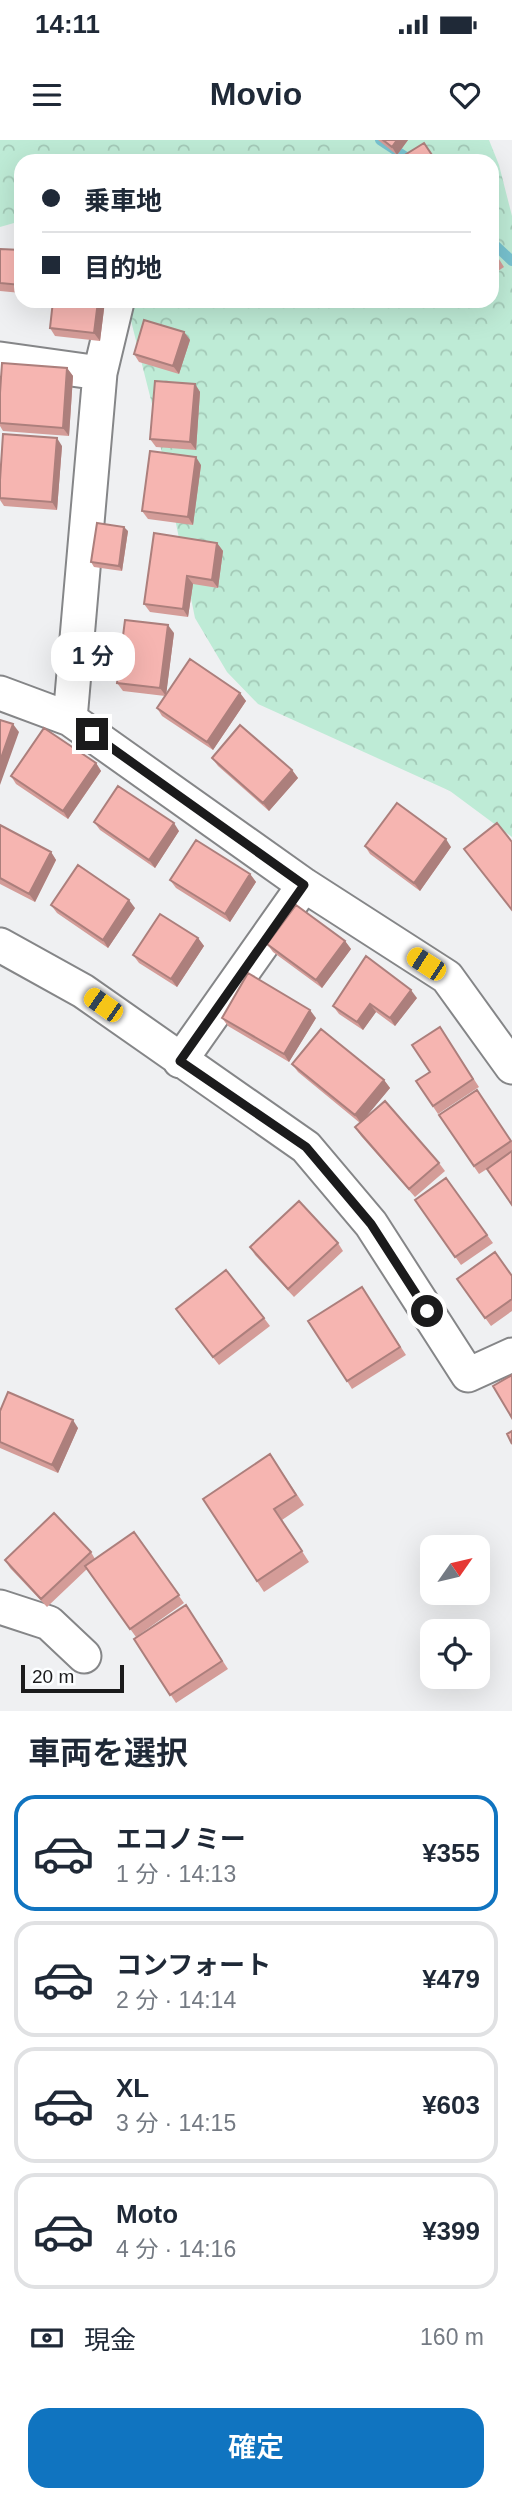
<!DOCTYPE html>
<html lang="ja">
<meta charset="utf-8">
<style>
:root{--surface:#fff;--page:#f2f2f3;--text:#1f2937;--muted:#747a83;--line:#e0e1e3;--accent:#1074c0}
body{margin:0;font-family:Arial,"Noto Sans JP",sans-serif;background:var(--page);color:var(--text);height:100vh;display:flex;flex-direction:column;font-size:26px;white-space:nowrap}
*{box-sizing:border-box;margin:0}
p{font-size:23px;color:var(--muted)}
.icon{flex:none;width:38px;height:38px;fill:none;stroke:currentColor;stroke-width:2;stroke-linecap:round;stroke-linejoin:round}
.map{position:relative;height:1571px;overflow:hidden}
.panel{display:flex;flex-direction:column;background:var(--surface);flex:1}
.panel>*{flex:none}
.hud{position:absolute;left:14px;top:14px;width:485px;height:154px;border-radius:21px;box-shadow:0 7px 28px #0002;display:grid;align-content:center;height:154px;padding:0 28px;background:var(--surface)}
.needle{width:46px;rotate:56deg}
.fabs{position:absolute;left:420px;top:1395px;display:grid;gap:14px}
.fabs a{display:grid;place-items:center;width:70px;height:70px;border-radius:14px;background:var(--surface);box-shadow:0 7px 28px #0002;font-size:35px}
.scale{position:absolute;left:21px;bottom:18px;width:103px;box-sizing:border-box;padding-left:7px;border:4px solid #1b1b1c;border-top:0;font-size:19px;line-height:24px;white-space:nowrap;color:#1b1b1c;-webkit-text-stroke:5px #fcfeff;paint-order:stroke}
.end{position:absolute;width:32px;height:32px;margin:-16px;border:9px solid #1b1b1c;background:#fff;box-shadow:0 0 0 4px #fff}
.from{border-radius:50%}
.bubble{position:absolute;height:49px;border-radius:21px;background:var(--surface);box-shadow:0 7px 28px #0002;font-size:23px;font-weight:600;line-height:49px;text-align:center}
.car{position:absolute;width:21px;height:42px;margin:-21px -10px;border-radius:9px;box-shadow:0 0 5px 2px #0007;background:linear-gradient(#f5c518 24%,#345 0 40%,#f5c518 0 76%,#345 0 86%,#f5c518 0)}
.hud b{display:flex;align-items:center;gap:24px;height:66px;font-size:26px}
.hud b+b{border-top:2px solid var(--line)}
.hud i{width:18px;height:18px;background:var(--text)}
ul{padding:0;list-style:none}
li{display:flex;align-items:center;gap:21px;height:116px;margin:0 14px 10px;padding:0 14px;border:4px solid var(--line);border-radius:21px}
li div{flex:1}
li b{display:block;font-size:26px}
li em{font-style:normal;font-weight:600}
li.active{border-color:var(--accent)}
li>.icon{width:63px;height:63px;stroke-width:1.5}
h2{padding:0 28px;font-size:32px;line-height:84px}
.pay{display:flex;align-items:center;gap:18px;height:77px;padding:0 28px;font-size:26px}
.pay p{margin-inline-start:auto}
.button{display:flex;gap:14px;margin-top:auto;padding:14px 28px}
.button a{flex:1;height:80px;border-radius:21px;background:var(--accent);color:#fff;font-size:28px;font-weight:600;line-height:80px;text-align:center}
.status{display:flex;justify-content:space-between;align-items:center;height:49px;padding:0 35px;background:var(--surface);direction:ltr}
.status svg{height:19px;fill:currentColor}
header{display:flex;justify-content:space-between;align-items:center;height:91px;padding:0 28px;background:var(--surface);font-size:32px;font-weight:600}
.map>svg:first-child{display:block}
</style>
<div class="status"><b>14:11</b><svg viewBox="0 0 49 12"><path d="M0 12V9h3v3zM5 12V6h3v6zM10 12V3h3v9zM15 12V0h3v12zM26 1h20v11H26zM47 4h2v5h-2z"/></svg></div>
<header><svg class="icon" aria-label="menu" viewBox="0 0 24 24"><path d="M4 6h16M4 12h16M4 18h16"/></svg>Movio<svg class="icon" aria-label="heart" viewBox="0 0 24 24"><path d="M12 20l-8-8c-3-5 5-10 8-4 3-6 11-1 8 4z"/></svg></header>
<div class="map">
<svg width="512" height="1571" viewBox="0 0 512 1571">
<defs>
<pattern id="forest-crowns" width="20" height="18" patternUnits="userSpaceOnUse" patternTransform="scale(1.75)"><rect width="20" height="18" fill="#beebd6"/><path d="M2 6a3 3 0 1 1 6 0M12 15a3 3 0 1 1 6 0" fill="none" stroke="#a3c9b7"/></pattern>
</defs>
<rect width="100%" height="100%" fill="#eff0f2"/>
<path fill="url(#forest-crowns)" d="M0 0H489L499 25 512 76V697L450 651 258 564 227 532 195 478 152 264 126 161H492V21H21V81L0 87Z"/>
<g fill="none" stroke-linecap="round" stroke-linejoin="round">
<path stroke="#78c2cf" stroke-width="10" d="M380 0 412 21
M492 102 512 121"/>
<defs>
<path id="minor" d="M0 219 100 233
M0 553 70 579 304 745 447 837 512 927
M70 579 100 233 117 162
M0 805 83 851 306 1007 371 1084 468 1235 512 1215
M180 921 304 745
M0 1467 49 1483 84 1516"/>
</defs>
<use href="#minor" stroke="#858688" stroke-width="37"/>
<use href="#minor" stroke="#fff" stroke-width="33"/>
</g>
<path fill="#d49c98" d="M378 0H408L397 15Z
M492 108 504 127 492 135Z
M0 109 21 110V153L0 151Z
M53 161H105L100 201 55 196 50 188Z
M437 161H450L441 167Z
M184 192 190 200 179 234 139 222 134 214Z
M67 228 73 236 69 296 3 291 0 286V253Z
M195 244 200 252 196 310 156 307 150 299Z
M62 306 57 370 4 366 0 360V340Z
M201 325 193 385 148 379 142 371Z
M128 391 122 431 94 427 91 422Z
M217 403 223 411 218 448 193 444 188 477 150 472 144 464Z
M174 493 166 554 240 553 246 561 213 610 162 576 157 568 165 556 123 551 117 543Z
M212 618 292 630 298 638 269 671 218 626Z
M96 623 101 631 68 679 16 644 11 636Z
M94 682 179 691 155 728 100 690Z
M0 685 51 712 56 720 35 762 0 744Z
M365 706 451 707 420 751 370 714Z
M250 734 256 742 230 782 176 748 170 740Z
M51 765 135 768 108 808 57 773Z
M198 798 204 806 177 847 139 823 133 815Z
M345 801 351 809 322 848 273 812 267 804Z
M417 858 395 886 376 872 363 890 339 874 333 866Z
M222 878H316L289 922 228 886Z
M440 887 479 947 438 974 416 941 430 932Z
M292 924 384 940 390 948 363 980 439 1023 445 1031 415 1057 361 996 355 987 360 983 298 932Z
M477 950 512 1002V1065L487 1029 479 1034 439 975Z
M446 1038 493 1103 461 1125 415 1060Z
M338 1103 343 1111 294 1157 255 1115 250 1107Z
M512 1136V1171L491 1186 457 1139Z
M362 1147 406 1215 352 1249 347 1241Z
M181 1177 264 1178 270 1186 219 1225Z
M0 1271 78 1288 58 1333 0 1308Z
M270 1314 304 1365 282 1380 309 1422 264 1452 203 1359Z
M134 1392 184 1463 136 1497 87 1429 47 1467 10 1428 5 1420 91 1412 95 1419Z
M186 1465 228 1529 176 1563 134 1499Z"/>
<path fill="#ac7f7c" d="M397 0H408L397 15 392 7Z
M98 161H105L100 201 94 193Z
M184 192 190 200 179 234 173 226Z
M67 228 73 236 69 296 63 288Z
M195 244 200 252 196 310 190 302Z
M57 298 62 306 57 370 52 362Z
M196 317 201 325 193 385 188 377Z
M124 387 128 391 122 431 119 426Z
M217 403 223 411 218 448 212 440Z
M187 436 193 444 188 477 183 469Z
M168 485 174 493 166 556 160 548Z
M240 553 246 561 213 610 207 602Z
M13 584 19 592 0 645V621Z
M96 623 101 631 68 679 63 671Z
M292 630 298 638 269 671 263 663Z
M174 683 179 691 155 728 149 720Z
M446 699 451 707 420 751 414 743Z
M51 712 56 720 35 762 29 754Z
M250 734 256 742 230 782 225 774Z
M129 760 135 768 108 808 103 800Z
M198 798 204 806 177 847 171 839Z
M345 801 351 809 322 848 316 840Z
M411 850 417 858 395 886 390 878Z
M370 864 376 872 363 890 357 882Z
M310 870 316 878 289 922 284 914Z
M384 940 390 948 361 983 355 975Z
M73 1280 78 1288 58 1333 52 1325Z"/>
<path fill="#f6b5b1" stroke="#ac7f7c" stroke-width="2" d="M383 0H397L392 7Z
M424 3 436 21H395Z
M0 109 21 110V145L0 143Z
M492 109 497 116 492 119Z
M53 161H98L94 193 50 188Z
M144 180 184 192 173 226 134 214Z
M2 223 67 228 63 288 0 283V253Z
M155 241 195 244 190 302 150 299Z
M3 294 57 298 52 362 0 358V340Z
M150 311 196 317 188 377 142 371Z
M97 383 124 387 119 426 91 422Z
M154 393 217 403 212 440 187 436 183 469 144 464Z
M125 480 168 485 160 548 117 543Z
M190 519 240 553 207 602 157 568Z
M0 580 13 584 0 621Z
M240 585 292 630 263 663 212 618Z
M44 588 96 623 63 671 11 636Z
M118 646 174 683 149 720 94 682Z
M397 663 446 699 414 743 365 706Z
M497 683 512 702V770L464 709Z
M0 685 51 712 29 754 0 738Z
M196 700 250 734 225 774 170 740Z
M78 725 129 760 103 800 51 765Z
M296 765 345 801 316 840 267 804Z
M160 774 198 798 171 839 133 815Z
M366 816 411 850 390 878 370 864 357 882 333 866Z
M248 833 310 870 284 914 222 878Z
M440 887 473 939 433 966 416 941 430 932 412 905Z
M321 889 384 940 355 975 292 924Z
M477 950 511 1001 474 1026 439 975Z
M385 961 439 1023 409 1049 355 987Z
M512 1011V1065L487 1029Z
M446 1038 487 1095 455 1117 415 1060Z
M299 1061 338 1103 288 1149 250 1107Z
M495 1112 512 1136V1159L485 1178 457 1139Z
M226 1130 264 1178 213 1217 176 1169Z
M362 1147 400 1207 347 1241 308 1181Z
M512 1235V1278L493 1246Z
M8 1252 73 1280 52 1325 0 1302V1271Z
M512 1291V1304L507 1294Z
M270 1314 296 1355 274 1369 302 1411 257 1441 203 1359Z
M54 1373 91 1412 41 1459 5 1420Z
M134 1392 179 1455 130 1489 85 1426Z
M186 1465 222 1521 170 1555 134 1499Z"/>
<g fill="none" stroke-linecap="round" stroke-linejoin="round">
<path stroke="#1b1b1c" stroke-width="9" d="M92 594 304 745 180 921 306 1007 371 1084 427 1171"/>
</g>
</svg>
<div class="fabs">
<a><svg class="needle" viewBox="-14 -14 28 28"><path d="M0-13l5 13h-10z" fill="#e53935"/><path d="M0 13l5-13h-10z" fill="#747a83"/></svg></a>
<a><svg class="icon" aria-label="locate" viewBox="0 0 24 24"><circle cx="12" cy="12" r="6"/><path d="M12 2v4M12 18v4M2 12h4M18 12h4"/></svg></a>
</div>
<div class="scale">20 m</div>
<i class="end from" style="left:427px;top:1171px"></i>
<i class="end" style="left:92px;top:594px"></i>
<div class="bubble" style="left:51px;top:492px;width:84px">1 分</div>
<i class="car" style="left:426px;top:824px;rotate:303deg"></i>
<i class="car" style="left:103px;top:865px;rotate:305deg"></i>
<div class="hud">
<b><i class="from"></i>乗車地</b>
<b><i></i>目的地</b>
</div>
</div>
<section class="panel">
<h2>車両を選択</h2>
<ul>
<li class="active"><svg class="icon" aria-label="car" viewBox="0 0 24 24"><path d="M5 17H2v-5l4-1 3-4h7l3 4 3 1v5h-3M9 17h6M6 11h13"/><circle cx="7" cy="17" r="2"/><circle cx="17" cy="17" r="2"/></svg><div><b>エコノミー</b><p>1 分 · 14:13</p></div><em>¥355</em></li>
<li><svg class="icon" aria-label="car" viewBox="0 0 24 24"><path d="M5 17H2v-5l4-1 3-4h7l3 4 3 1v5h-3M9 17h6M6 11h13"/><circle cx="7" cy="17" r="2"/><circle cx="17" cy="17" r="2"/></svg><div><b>コンフォート</b><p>2 分 · 14:14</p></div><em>¥479</em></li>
<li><svg class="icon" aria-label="car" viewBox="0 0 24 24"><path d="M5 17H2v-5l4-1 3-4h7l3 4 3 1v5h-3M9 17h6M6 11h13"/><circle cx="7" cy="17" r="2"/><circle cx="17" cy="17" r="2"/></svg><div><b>XL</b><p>3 分 · 14:15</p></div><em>¥603</em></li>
<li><svg class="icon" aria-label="car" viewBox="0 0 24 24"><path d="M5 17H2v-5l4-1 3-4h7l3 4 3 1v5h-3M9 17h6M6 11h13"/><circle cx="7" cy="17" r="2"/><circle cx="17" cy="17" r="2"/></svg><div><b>Moto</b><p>4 分 · 14:16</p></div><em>¥399</em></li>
</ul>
<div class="pay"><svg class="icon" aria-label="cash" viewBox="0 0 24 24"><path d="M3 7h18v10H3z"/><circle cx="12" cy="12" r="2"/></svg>現金<p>160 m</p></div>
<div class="button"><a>確定</a></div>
</section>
